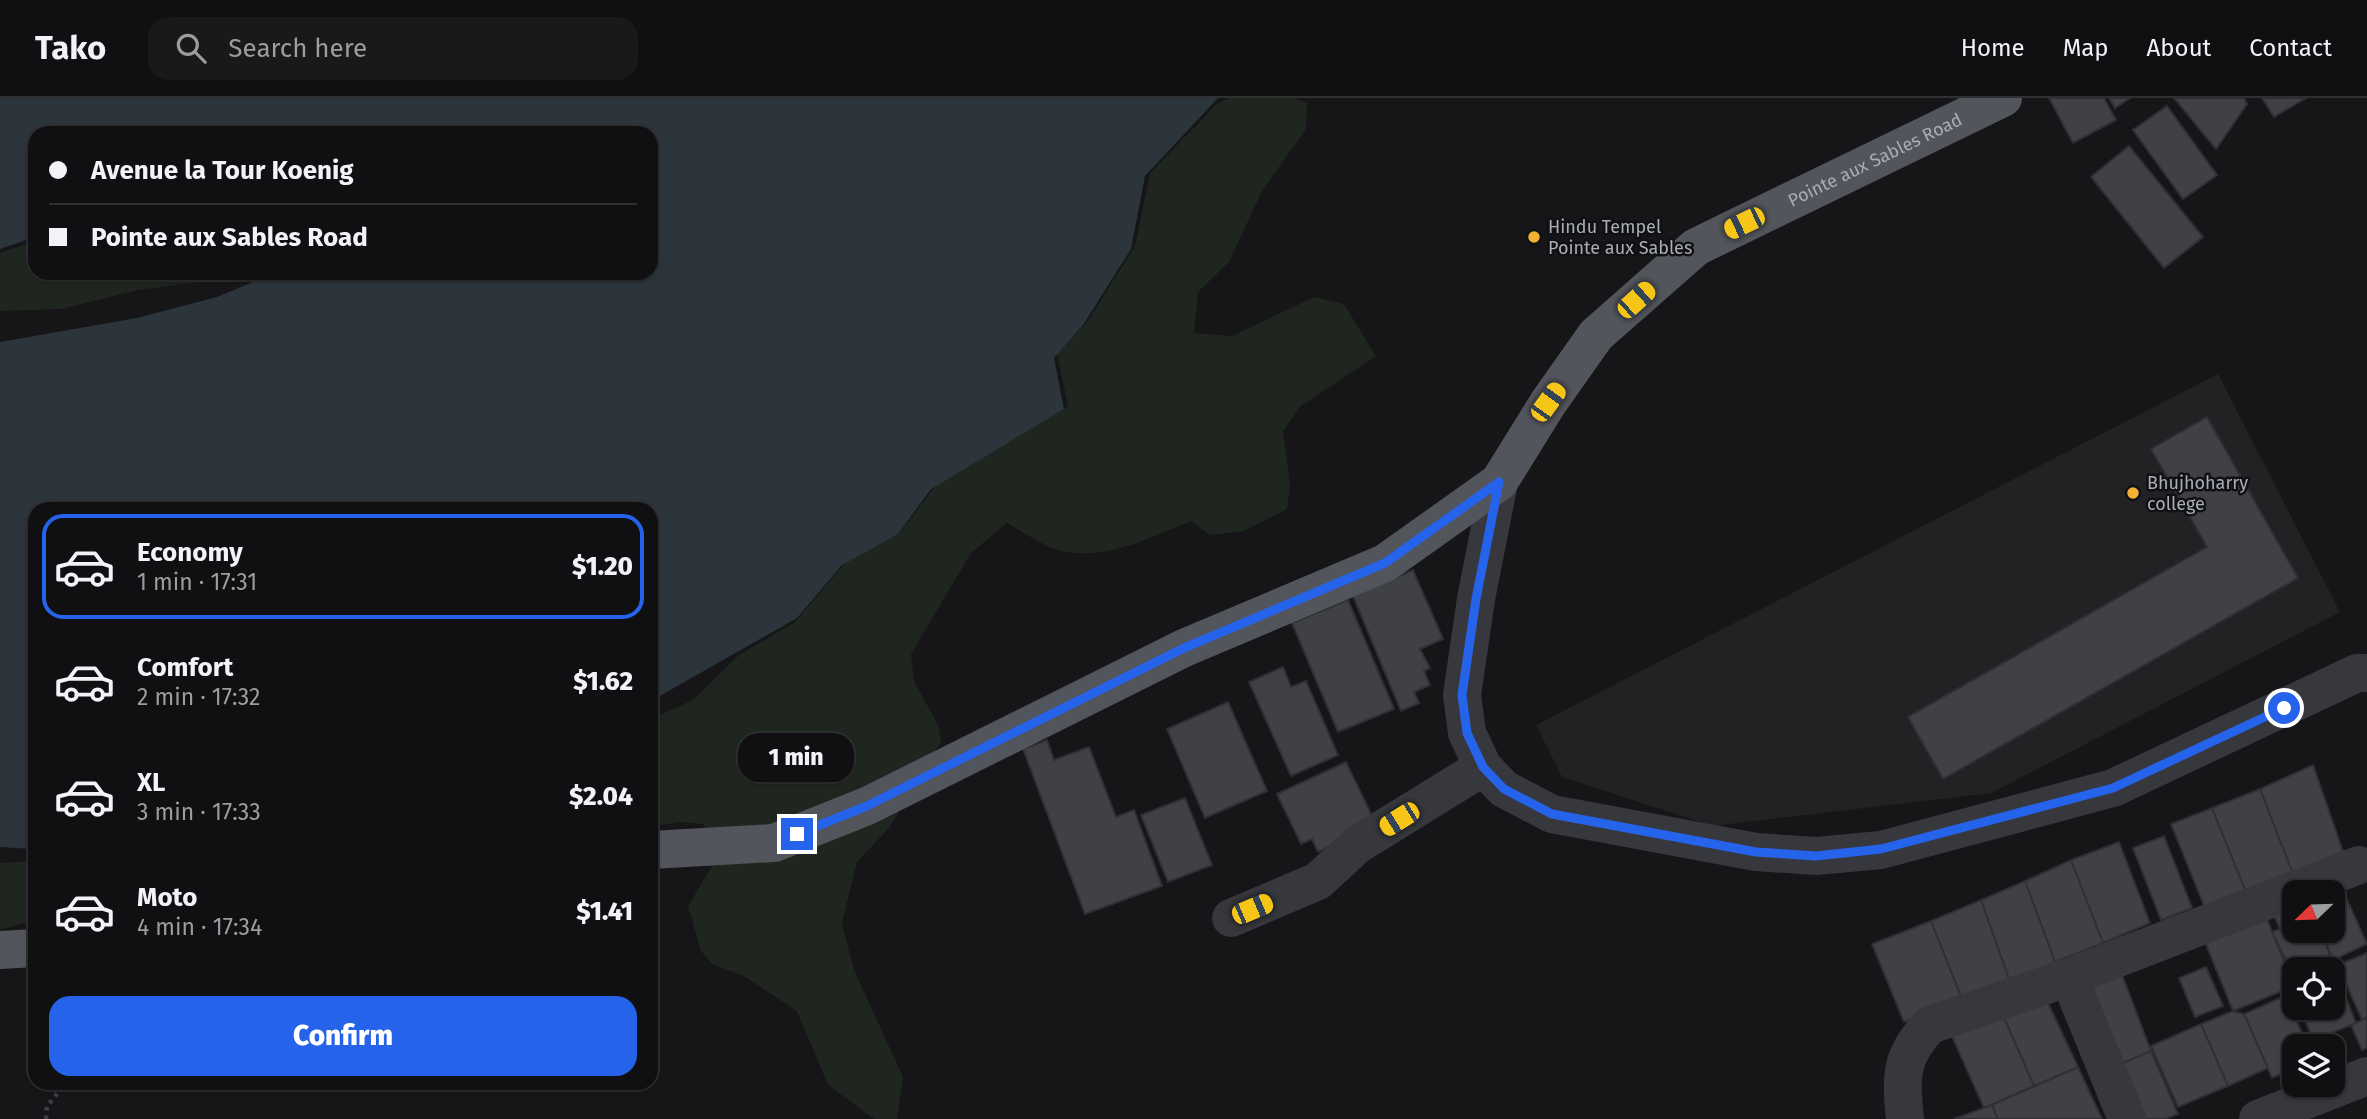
<!DOCTYPE html>
<meta charset="utf-8">
<style>
:root{--surface:#101012;--page:#19191b;--text:#f1f3f6;--muted:#9c9d9f;--line:#303032;--accent:#2563eb}
body{margin:0;font-family:"Fira Sans",sans-serif;background:var(--page);color:var(--text);height:100vh;display:flex;flex-direction:column;font-size:26px;white-space:nowrap}
*{box-sizing:border-box;margin:0}
p{font-size:23px;color:var(--muted)}
.icon{flex:none;width:38px;height:38px;fill:none;stroke:currentColor;stroke-width:2;stroke-linecap:round;stroke-linejoin:round}
.map{position:relative;flex:1;overflow:hidden}
.drawer{position:absolute;left:28px;top:404px;width:630px;height:588px;display:flex;flex-direction:column;background:var(--surface);border-radius:21px;box-shadow:0 2px 5px #0004,0 0 0 2px var(--line)}
.drawer>*{flex:none}
.hud{position:absolute;left:28px;top:28px;width:630px;height:154px;border-radius:21px;box-shadow:0 2px 5px #0004,0 0 0 2px var(--line);display:grid;align-content:center;height:154px;padding:0 21px;background:var(--surface)}
.needle{width:46px;rotate:247deg}
.fabs{position:absolute;left:2282px;top:782px;display:grid;gap:14px}
.fabs a{display:grid;place-items:center;width:63px;height:63px;border-radius:14px;background:var(--surface);box-shadow:0 2px 5px #0004,0 0 0 2px var(--line);font-size:35px}
.end{position:absolute;width:32px;height:32px;margin:-16px;border:9px solid #2563eb;background:#fff;box-shadow:0 0 0 4px #fff}
.from{border-radius:50%}
.bubble{position:absolute;height:49px;border-radius:21px;background:var(--surface);box-shadow:0 2px 5px #0004,0 0 0 2px var(--line);font-size:23px;font-weight:800;line-height:49px;text-align:center}
.car{position:absolute;width:21px;height:42px;margin:-21px -10px;border-radius:9px;box-shadow:0 0 5px 2px #0007;background:linear-gradient(#f5c518 24%,#345 0 40%,#f5c518 0 76%,#345 0 86%,#f5c518 0)}
.hud b{display:flex;align-items:center;gap:24px;height:66px;font-size:26px}
.hud b+b{border-top:2px solid var(--line)}
.hud i{width:18px;height:18px;background:var(--text)}
ul{padding:12px 0 0;list-style:none}
li{display:flex;align-items:center;gap:21px;height:105px;margin:0 14px 10px;padding:0 7px;border:4px solid transparent;border-radius:21px}
li div{flex:1}
li b{display:block;font-size:26px}
li em{font-style:normal;font-weight:800}
li.active{border-color:var(--accent)}
li>.icon{width:63px;height:63px;stroke-width:1.5}
.button{display:flex;gap:14px;margin-top:auto;padding:14px 21px}
.button a{flex:1;height:80px;border-radius:21px;background:var(--accent);color:#fff;font-size:28px;font-weight:800;line-height:80px;text-align:center}
header{display:flex;align-items:center;gap:42px;box-sizing:border-box;height:98px;padding:0 35px;background:var(--surface);border-bottom:2px solid var(--line)}
header strong{font-size:33px}
nav{display:flex;gap:38px;margin-inline-start:auto;font-size:24px}
.search{width:490px;height:63px;background:var(--page);display:flex;align-items:center;gap:18px;box-sizing:border-box;padding:0 24px;border-radius:21px;color:var(--muted);font-size:26px}
.map>svg:first-child{display:block}
</style>
<header>
<strong>Tako</strong>
<div class="search"><svg class="icon" aria-label="search" viewBox="0 0 24 24"><circle cx="10" cy="10" r="6"/><path d="M15 15l6 6"/></svg>Search here</div>
<nav><a>Home</a><a>Map</a><a>About</a><a>Contact</a></nav>
</header>
<div class="map">
<svg width="2367" height="1021" viewBox="0 0 2367 1021">
<rect width="100%" height="100%" fill="#161618"/>
<path fill="#222225" d="M2218 276 2340 514 1991 695 1713 728 1562 679 1536 627Z"/>
<path fill="#1e261f" d="M1228 0H1293L1307 5 1306 31 1262 93 1229 164 1198 194 1194 235 1232 238 1314 199 1344 206 1376 258 1301 308 1283 333 1290 386 1287 411 1244 433 1210 437 1191 423C1149 440 1096 468 1050 449 1035 443 1021 433 1007 425L971 455 911 556 914 583 938 627 941 644 889 730 857 764 842 825 854 872 903 979 897 1021H874L828 987 797 913 744 878 712 866 701 853 688 808 720 755 703 726 680 724 651 729V621L693 602 739 557 794 525 846 464 902 432 935 388 1068 308 1057 256 1087 224 1135 148 1150 75 1215 8Z
M35 143V175H231L214 182 138 192 61 211 0 213V155Z
M35 763V822L0 832V765Z"/>
<path fill="#2c353c" d="M0 0H1218L1145 78 1131 151 1083 227 1054 260 1064 311 931 391 898 436 842 467 797 520 651 603V411H35V750L31 751 0 749V244L137 220 217 199 275 175H651V35H35V139L0 151Z"/>
<path fill="#404145" stroke="#303034" stroke-width="2" d="M2049 0H2104L2116 22 2073 45Z
M2109 0H2130L2115 10Z
M2174 0H2244L2247 6 2216 51Z
M2262 0H2306L2274 19Z
M2167 8 2217 77 2183 101 2133 32Z
M2129 48 2203 139 2164 170 2091 79Z
M2207 319 2298 480 1943 681 1908 619 2207 449 2151 351Z
M1413 472 1443 541 1420 551 1430 570 1424 573 1430 587 1414 594 1419 605 1401 613 1353 498Z
M1348 502 1394 611 1338 634 1292 525Z
M1283 569 1291 589 1306 583 1338 657 1291 678 1249 584Z
M1228 604 1267 693 1205 720 1167 631Z
M1047 642 1054 662 1089 649 1116 719 1134 712 1162 788 1085 816 1023 651Z
M1346 664 1373 720 1350 739 1318 754 1312 741 1301 746 1277 696Z
M2313 667 2346 762 2295 781 2260 691Z
M2260 691 2295 781 2248 799 2212 710Z
M1185 700 1212 767 1168 784 1141 717Z
M2212 710 2248 799 2207 815 2171 726Z
M2164 738 2192 810 2161 822 2133 750Z
M2119 744 2150 825 2103 845 2071 762Z
M2071 762 2103 845 2055 864 2025 783Z
M2025 783 2055 864 2010 884 1981 802Z
M2341 788 2367 846 2333 862 2321 833H2333V794Z
M2294 799V833H2320L2330 856 2319 861 2320 872H2294V878L2272 834 2280 831 2271 810Z
M1981 802 2010 884 1962 901 1931 823Z
M2260 804 2294 888 2233 913 2199 829Z
M1931 823 1962 901 1904 924 1872 846Z
M2367 855V920L2362 922 2338 867Z
M2206 869 2223 908 2195 919 2179 880Z
M2121 874 2151 953 2109 971 2076 893Z
M2337 877 2356 925 2313 942 2300 910H2333V878Z
M2042 892 2078 969 2034 988 1998 906Z
M2285 898 2308 948H2294V958L2287 961 2292 971 2272 980 2244 916Z
M1998 906 2034 988 1984 1010 1950 934Z
M2233 913 2244 916 2268 970 2228 988 2201 926Z
M2367 920V950L2362 952 2351 927Z
M2201 926 2228 988 2178 1009 2151 948Z
M2151 953 2178 1016 2165 1021H2131L2109 971Z
M2078 969 2102 1021H1998L1992 1007Z
M1992 1007 1998 1021H1954L1984 1010Z"/>
<g fill="none" stroke-linecap="round" stroke-linejoin="round">
<path stroke="#3d3f44" stroke-width="4.5" stroke-dasharray="3.5 5" stroke-linecap="butt" d="M46 1021 47 1008 66 985"/>
<path stroke="#37383d" stroke-width="38" d="M1499 384 1476 501 1462 597 1467 635 1483 669 1504 691 1552 716 1756 754 1816 758 1881 752 2113 690 2357 575H2367
M1231 820 1318 783 1357 747 1483 669
M2069 879 2127 1021
M1905 1021C1901 980 1899 959 1930 927L2069 879 2359 767
M2258 1021 2367 978"/>
<g stroke="#53555c" stroke-width="38">
<path id="s1" d="M651 752 774 745 867 708 1184 550 1385 465 1499 384 1548 305 1596 237 1696 149 2003 0"/>
<path d="M0 852 35 850"/>
</g>
</g>
<g fill="none" stroke-linecap="round" stroke-linejoin="round">
<path stroke="#2563eb" stroke-width="9" d="M797 736 867 708 1184 550 1385 465 1499 384 1476 501 1462 597 1467 635 1483 669 1504 691 1552 716 1756 754 1816 758 1881 751 2113 690 2284 610"/>
</g>
<g fill="#f2b134" stroke="#111113" stroke-width="2.5">
<circle cx="1534" cy="139" r="7"/>
<circle cx="2133" cy="395" r="7"/>
</g>
<g text-anchor="middle" dominant-baseline="central" stroke-width="5" stroke-linejoin="round" paint-order="stroke">
<g font-size="18" fill="#a8adb8" stroke="#111113">
<text stroke="none"><textPath href="#s1" startOffset="1444">Pointe aux Sables Road</textPath></text>
</g>
<g font-size="18" fill="#a8adb8" stroke="#111113" text-anchor="start">
<text x="1548" y="129">Hindu Tempel<tspan x="1548" dy="21">Pointe aux Sables</tspan></text>
<text x="2147" y="385">Bhujhoharry<tspan x="2147" dy="21">college</tspan></text>
</g>
</g>
</svg>
<div class="fabs">
<a><svg class="needle" viewBox="-14 -14 28 28"><path d="M0-13l5 13h-10z" fill="#e53935"/><path d="M0 13l5-13h-10z" fill="#9c9d9f"/></svg></a>
<a><svg class="icon" aria-label="locate" viewBox="0 0 24 24"><circle cx="12" cy="12" r="6"/><path d="M12 2v4M12 18v4M2 12h4M18 12h4"/></svg></a>
<a><svg class="icon" aria-label="layers" viewBox="0 0 24 24"><path d="M12 4l9 5-9 5-9-5zM3 14l9 5 9-5"/></svg></a>
</div>
<i class="end from" style="left:2284px;top:610px"></i>
<i class="end" style="left:797px;top:736px"></i>
<div class="bubble" style="left:738px;top:635px;width:116px">1 min</div>
<i class="car" style="left:1744px;top:125px;rotate:244deg"></i>
<i class="car" style="left:1636px;top:202px;rotate:48deg"></i>
<i class="car" style="left:1548px;top:304px;rotate:36deg"></i>
<i class="car" style="left:1399px;top:721px;rotate:238deg"></i>
<i class="car" style="left:1252px;top:811px;rotate:67deg"></i>
<div class="hud">
<b><i class="from"></i>Avenue la Tour Koenig</b>
<b><i></i>Pointe aux Sables Road</b>
</div>
<section class="drawer">
<ul>
<li class="active"><svg class="icon" aria-label="car" viewBox="0 0 24 24"><path d="M5 17H2v-5l4-1 3-4h7l3 4 3 1v5h-3M9 17h6M6 11h13"/><circle cx="7" cy="17" r="2"/><circle cx="17" cy="17" r="2"/></svg><div><b>Economy</b><p>1 min · 17:31</p></div><em>$1.20</em></li>
<li><svg class="icon" aria-label="car" viewBox="0 0 24 24"><path d="M5 17H2v-5l4-1 3-4h7l3 4 3 1v5h-3M9 17h6M6 11h13"/><circle cx="7" cy="17" r="2"/><circle cx="17" cy="17" r="2"/></svg><div><b>Comfort</b><p>2 min · 17:32</p></div><em>$1.62</em></li>
<li><svg class="icon" aria-label="car" viewBox="0 0 24 24"><path d="M5 17H2v-5l4-1 3-4h7l3 4 3 1v5h-3M9 17h6M6 11h13"/><circle cx="7" cy="17" r="2"/><circle cx="17" cy="17" r="2"/></svg><div><b>XL</b><p>3 min · 17:33</p></div><em>$2.04</em></li>
<li><svg class="icon" aria-label="car" viewBox="0 0 24 24"><path d="M5 17H2v-5l4-1 3-4h7l3 4 3 1v5h-3M9 17h6M6 11h13"/><circle cx="7" cy="17" r="2"/><circle cx="17" cy="17" r="2"/></svg><div><b>Moto</b><p>4 min · 17:34</p></div><em>$1.41</em></li>
</ul>
<div class="button"><a>Confirm</a></div>
</section>
</div>
